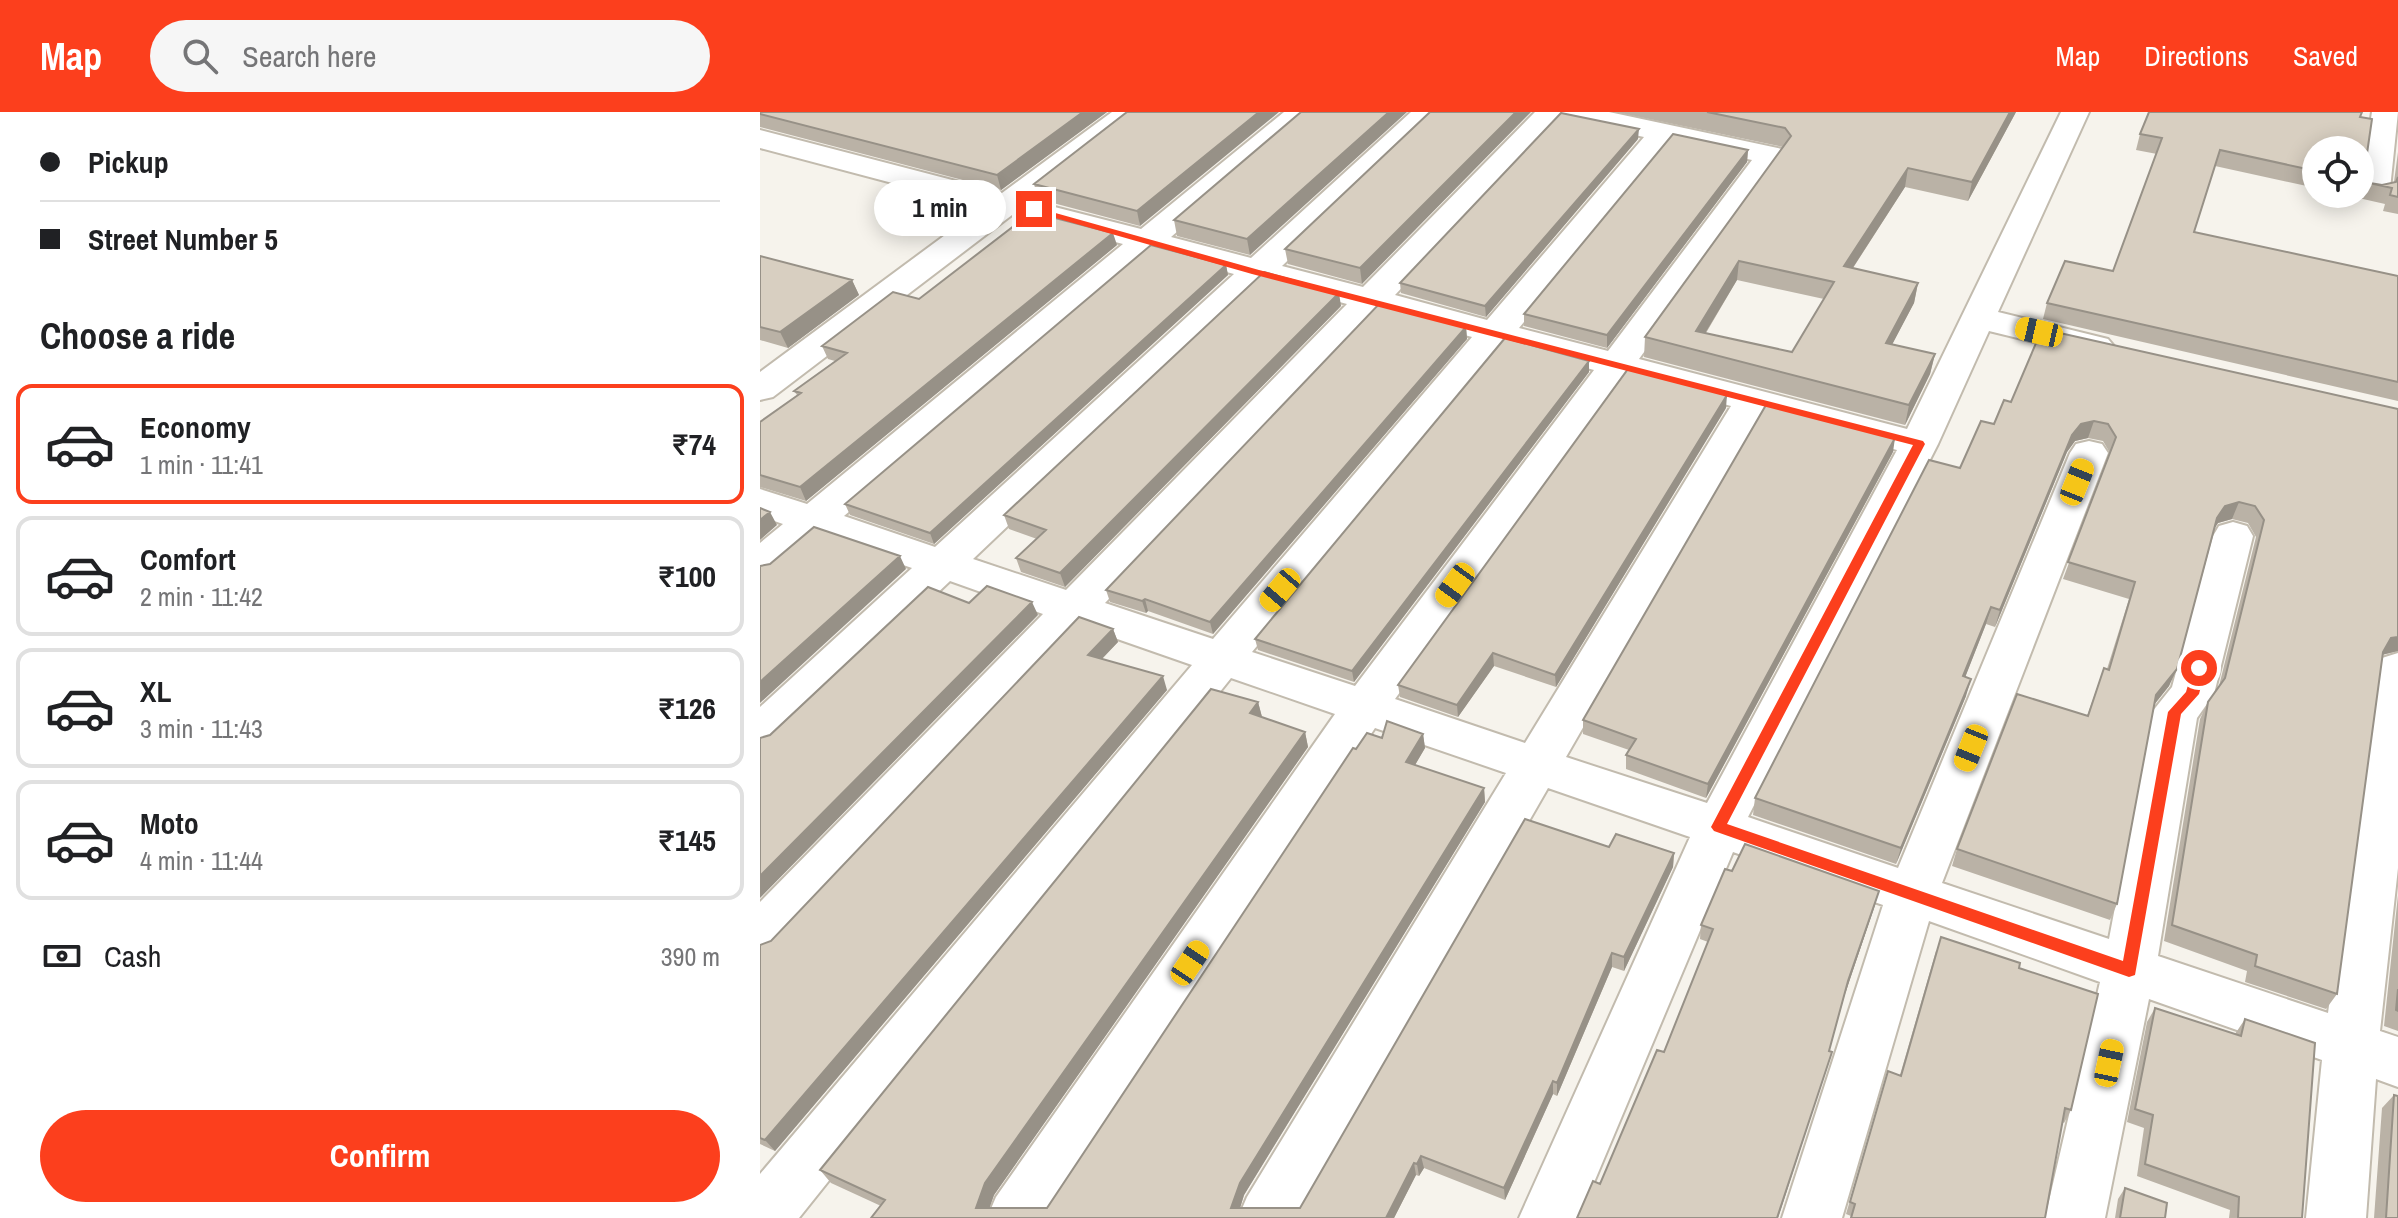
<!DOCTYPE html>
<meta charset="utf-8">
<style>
:root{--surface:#fff;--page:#f6f6f6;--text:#202124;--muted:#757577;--line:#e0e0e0;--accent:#fc3f1d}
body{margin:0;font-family:"Archivo Narrow",sans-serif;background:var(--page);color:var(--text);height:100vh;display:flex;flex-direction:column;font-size:30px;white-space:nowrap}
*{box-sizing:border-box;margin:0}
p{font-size:26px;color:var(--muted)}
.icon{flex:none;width:44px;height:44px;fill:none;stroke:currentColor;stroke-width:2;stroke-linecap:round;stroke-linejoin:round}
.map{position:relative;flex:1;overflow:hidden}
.panel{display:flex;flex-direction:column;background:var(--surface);width:760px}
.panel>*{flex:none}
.banner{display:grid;align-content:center;height:176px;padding:0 40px;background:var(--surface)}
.tools{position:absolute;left:1542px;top:24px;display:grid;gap:16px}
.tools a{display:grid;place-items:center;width:72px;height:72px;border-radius:50%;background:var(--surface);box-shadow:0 4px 20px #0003;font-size:40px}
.end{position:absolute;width:36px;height:36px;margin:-18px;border:10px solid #fc3f1d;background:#fff;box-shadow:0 0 0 4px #fff}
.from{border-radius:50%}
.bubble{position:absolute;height:56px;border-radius:28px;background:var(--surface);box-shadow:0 4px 20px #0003;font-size:26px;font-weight:700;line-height:56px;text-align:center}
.car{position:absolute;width:24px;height:48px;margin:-24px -12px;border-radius:10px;box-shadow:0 0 6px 2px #0007;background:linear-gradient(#f5c518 24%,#345 0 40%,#f5c518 0 76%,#345 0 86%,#f5c518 0)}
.banner b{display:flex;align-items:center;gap:28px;height:76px;font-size:30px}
.banner b+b{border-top:2px solid var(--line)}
.banner i{width:20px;height:20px;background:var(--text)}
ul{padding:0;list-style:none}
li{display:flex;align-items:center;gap:24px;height:120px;margin:0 16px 12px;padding:0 24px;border:4px solid var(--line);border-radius:16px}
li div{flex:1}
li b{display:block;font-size:30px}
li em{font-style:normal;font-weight:700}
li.current{border-color:var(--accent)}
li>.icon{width:72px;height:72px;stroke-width:1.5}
h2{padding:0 40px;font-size:36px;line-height:96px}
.pay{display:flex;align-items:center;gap:20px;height:88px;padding:0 40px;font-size:30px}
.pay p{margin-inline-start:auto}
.cta{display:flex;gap:16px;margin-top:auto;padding:16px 40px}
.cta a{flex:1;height:92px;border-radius:48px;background:var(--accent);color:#fff;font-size:32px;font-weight:700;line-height:92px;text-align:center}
header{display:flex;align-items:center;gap:48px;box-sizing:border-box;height:112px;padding:0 40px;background:var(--accent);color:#fff}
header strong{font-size:38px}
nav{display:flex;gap:44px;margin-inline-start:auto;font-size:28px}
.search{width:560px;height:72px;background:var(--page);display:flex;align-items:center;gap:20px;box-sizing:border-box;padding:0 28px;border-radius:44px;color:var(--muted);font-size:30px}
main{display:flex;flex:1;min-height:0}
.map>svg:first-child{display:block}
</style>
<header>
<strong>Map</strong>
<div class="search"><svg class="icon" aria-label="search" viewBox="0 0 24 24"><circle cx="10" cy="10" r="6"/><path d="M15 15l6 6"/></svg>Search here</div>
<nav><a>Map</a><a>Directions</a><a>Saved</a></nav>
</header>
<main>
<section class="panel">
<div class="banner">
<b><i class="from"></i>Pickup</b>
<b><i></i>Street Number 5</b>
</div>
<h2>Choose a ride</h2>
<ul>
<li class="current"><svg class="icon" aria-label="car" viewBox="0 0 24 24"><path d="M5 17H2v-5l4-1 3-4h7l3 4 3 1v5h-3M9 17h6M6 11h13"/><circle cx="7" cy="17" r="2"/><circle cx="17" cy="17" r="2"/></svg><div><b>Economy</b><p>1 min · 11:41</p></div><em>₹74</em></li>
<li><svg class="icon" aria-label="car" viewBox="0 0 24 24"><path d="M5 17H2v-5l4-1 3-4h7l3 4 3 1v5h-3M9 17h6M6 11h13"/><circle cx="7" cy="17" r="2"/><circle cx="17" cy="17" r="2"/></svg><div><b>Comfort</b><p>2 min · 11:42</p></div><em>₹100</em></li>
<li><svg class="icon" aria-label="car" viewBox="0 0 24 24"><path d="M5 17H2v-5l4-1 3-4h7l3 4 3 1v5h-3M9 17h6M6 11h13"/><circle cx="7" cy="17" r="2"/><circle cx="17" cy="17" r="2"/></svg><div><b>XL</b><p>3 min · 11:43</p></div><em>₹126</em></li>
<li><svg class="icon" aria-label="car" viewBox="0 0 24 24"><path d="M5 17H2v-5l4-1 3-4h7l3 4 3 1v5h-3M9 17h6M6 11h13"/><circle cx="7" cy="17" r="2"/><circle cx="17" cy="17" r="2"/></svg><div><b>Moto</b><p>4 min · 11:44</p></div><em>₹145</em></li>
</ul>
<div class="pay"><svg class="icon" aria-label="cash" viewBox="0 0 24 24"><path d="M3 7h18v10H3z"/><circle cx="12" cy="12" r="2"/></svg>Cash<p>390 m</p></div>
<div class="cta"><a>Confirm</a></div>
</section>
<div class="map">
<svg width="1638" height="1106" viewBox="0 0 1638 1106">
<rect width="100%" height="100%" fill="#f6f3ec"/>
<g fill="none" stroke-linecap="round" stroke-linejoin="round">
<defs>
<path id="minor" d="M352 0H384L271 89 381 117 524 0H555L411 125 491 146 651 0H682L522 154 603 175 775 0H849L1022 37 1026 43 879 247 1147 317 1301 0H1329L1238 200 1348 227 1354 234 1348 241 1336 245 1229 219 1178 332 988 705 1138 756 1310 341 1316 332 1329 329 1342 332 1348 341 1182 771 1349 827 1392 600 1412 575 1453 424 1459 414 1473 410 1487 414 1493 424 1454 582 1437 606 1398 844 1568 901 1616 557 1622 546 1638 541V756L1620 919 1638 925V975L1616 967 1606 1106H1546L1562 948 1389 887 1345 1106H1285L1340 870 1169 809 1082 1106H1022L1123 793 973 740 819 1106H759L930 725 788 676 541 1106H478L487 1085 746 661 615 616 292 1106H227L236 1085 575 602 471 566 39 1106H0V1062L432 553 323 515 18 840 0 846V790L283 502 190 469 16 634 0 640V595L152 456 60 425 15 463 0 467V431L23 412 0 404V377L47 392 363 132 252 103 13 285 0 288V260L223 95 0 36V18L242 81ZM800 7 884 25 727 208 635 183ZM911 31 992 48 848 239 759 216ZM393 140 474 162 175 435 84 404ZM505 170 587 192 306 478 213 447ZM619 200 712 225 453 527 345 491ZM744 234 834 258 595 574 492 540ZM866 266 971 294 765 631 635 587ZM1003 303 1137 338 947 691 806 645Z
M1612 0H1638L1630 77 1626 84 1615 86 1604 84 1600 78Z"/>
</defs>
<use href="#minor" stroke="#c2bbae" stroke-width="4"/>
<use href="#minor" fill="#fff" fill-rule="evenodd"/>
</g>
<path fill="#bab2a6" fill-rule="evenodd" d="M0 0H347L241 78 0 15Z
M367 0 380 114 278 87 274 72Z
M541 0 490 143 417 124 414 108Z
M670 0 602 172 528 152 525 137Z
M856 0H1256L1208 89 1145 75 1093 156 1158 171 1154 191 1132 232 1175 242 1170 262 1145 313 884 245 885 225 1023 35ZM977 168 1064 187 1032 240 946 221Z
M1600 5 1604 62 1610 71 1622 73 1634 70 1638 40V102L1623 99 1625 92 1581 82H1600V38H1556V76L1455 54 1434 120 1638 164V289L1283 207 1287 191 1353 159 1397 42 1376 38 1380 22Z
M878 27 726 205 641 181 640 171Z
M988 38 987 50 847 236 764 214V202Z
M357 133 46 389 0 375V310L37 283 34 279 75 249 68 247 62 234 159 187Z
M0 144 92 168 99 183 28 236 0 228Z
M466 153 468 163 174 432 90 403 85 392Z
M581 194 305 475 261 460 256 446 277 427 249 417 244 403Z
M706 215 707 227 453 522 388 499 386 501 350 490 346 478Z
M829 249V260L594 570 498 538 495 527Z
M1251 290 1638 297V539L1622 543 1577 882 1566 897 1485 870 1487 859 1404 829 1440 607 1448 590 1459 574 1496 425 1488 411 1472 407 1458 411 1454 417 1409 574 1394 593 1357 792 1350 808 1192 754 1197 737 1327 604 1344 556 1347 557 1369 487 1303 467 1350 341 1343 329 1328 326 1315 329 1307 340 1235 515 1226 512 1205 565 1206 584 1136 752 993 703 995 686 1200 356Z
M966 296 796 575 734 554 698 605 640 585 638 573Z
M1133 340 946 686 866 657V643L869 638 823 622V608Z
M353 517 358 530 342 547 407 578 15 1039 0 1032V833L11 829Z
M451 577 498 590 502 605 545 620 548 635 234 1083 229 1096H287L593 636 596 637 607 621 622 626 627 609 663 622 665 636 655 653 724 676 725 690 484 1083 480 1096H540L765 707 849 735 856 722 914 741 913 755 864 859 852 855 797 984 793 982 745 1088 664 1056 659 1064 656 1063 634 1106H111L121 1094 71 1071 60 1058Z
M1638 783V919L1624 914Z
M1115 793 1085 882 1069 939 1068 953 817 1106 840 1072 904 940 948 830 940 827 941 813Z
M1176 839 1259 856 1311 998 1304 1011 1302 1010 1285 1106H1090L1091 1104 1086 1102 1128 959 1140 963Z
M1395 896 1475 922 1485 907 1542 1106H1469L1470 1098 1377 1064 1384 1016 1367 1010 1387 910Z
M1634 983 1638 1106H1614L1622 996Z
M1365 1076 1405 1106H1355L1358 1087Z"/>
<path fill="#979187" d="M323 0H347L241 78 237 63Z
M499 0H519L380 114 377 99Z
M629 0H647L490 143 487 127Z
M756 0H771L602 172 600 156Z
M1250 0H1256L1208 89 1212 70Z
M879 17 878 27 726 205 725 194Z
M988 38 987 50 847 236V223Z
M1148 56 1145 75 1081 174 1084 154Z
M353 121 357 133 46 389 40 375Z
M979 149 977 168 935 238 936 219Z
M466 153 468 163 174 432 170 421Z
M92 168 99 183 28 236 20 220Z
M1158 171 1154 191 1123 250 1126 231Z
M579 181 581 194 305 475 300 461Z
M706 215 707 227 453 522 450 510Z
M1175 242 1170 262 1145 313 1149 293Z
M829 249V260L594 570 592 559Z
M967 283 966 296 796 575 795 563Z
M1334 309 1328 326 1315 329 1307 340 1235 515 1240 498 1312 323 1321 312Z
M1135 326 1133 340 946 686 948 672Z
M1479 390 1472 407 1458 411 1450 423 1457 406 1465 394Z
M10 400 17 413 0 428V408Z
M140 444 146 457 0 591V570Z
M385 487 388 499 386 501 382 489Z
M272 490 278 503 0 786V764Z
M1231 495 1226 512 1199 581 1203 564Z
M353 517 358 530 333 556 328 543Z
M1638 525V539L1621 543 1631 526Z
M733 541 734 554 698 605 697 593Z
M1417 557 1409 574 1389 599 1396 583Z
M403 564 407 578 15 1039 5 1028Z
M1211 567 1206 584 1136 752 1141 736Z
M498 590 502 605 490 601Z
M545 620 548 635 234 1083 226 1106 216 1096 225 1071Z
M663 622 665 636 648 665 646 650Z
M724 676 725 690 484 1083 477 1106 471 1096 480 1071Z
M914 741 913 755 864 859V845Z
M1119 779 1115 793 1085 882 1088 869Z
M852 841V855L797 984V971Z
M1072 940 1018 1106H1017Z
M793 969V982L745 1088 744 1076Z
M661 1044 664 1056 659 1064 657 1052Z
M654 1051 656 1063 634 1106H626Z"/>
<path fill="#d8cfc1" stroke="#979187" stroke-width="2" fill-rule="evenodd" d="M0 0H323L237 63 0 2Z
M367 0H499L377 99 274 72Z
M541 0H629L487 127 414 108Z
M670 0H756L600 156 525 137Z
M947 0H1250L1212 70 1148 56 1084 154 1158 171 1126 231 1175 242 1149 293 885 225 1031 24 1025 16ZM979 149 1074 170 1032 240 936 219Z
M1389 0H1602L1600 5 1612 7 1604 62 1610 71 1622 73 1636 70 1638 65V85L1630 83 1632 76 1600 69V38H1556V59L1460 38 1434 120 1638 164V270L1287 191 1305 149 1353 159 1402 26 1380 22Z
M801 1 879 17 725 194 640 171Z
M913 22 988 38 847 223 764 202Z
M272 100 353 121 40 375 0 363V310L41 281 34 279 87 241 62 234 133 180 159 187Z
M391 133 466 153 170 421 85 392Z
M0 144 92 168 20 220 0 215Z
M504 160 579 181 300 461 256 446 286 418 244 403Z
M619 192 706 215 450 510 385 487 382 489 346 478Z
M1282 217 1638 297V525L1631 526 1623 540 1577 882 1495 854 1497 843 1412 813 1448 590 1465 566 1504 408 1495 394 1479 390 1465 394 1457 406 1417 557 1396 583 1357 792 1197 737 1257 582 1328 604 1344 556 1349 558 1375 470 1308 450 1356 325 1348 312 1334 309 1321 312 1312 323 1240 498 1231 495 1203 564 1211 567 1141 736 995 686 1169 348 1200 356 1221 309 1234 312 1244 288 1251 290Z
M745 226 829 249 592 559 495 527Z
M868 257 967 283 795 563 733 541 697 593 638 573Z
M1006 293 1135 326 948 672 866 643 876 627 823 608Z
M0 396 10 400 0 408Z
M54 415 140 444 0 570V454L10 452Z
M227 474 272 490 0 764V626L10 623 168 475 209 491Z
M319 505 353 517 328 543 403 564 5 1028 0 1026V833L11 829Z
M451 577 498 590 490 601 545 620 225 1071 216 1096H287L593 636 596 637 607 621 622 626 627 609 663 622 646 650 724 676 480 1071 471 1096H540L765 707 849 735 856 722 914 741 864 845 852 841 797 971 793 969 744 1076 661 1044 657 1052 654 1051 626 1106H111L125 1088 60 1058Z
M985 732 1119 779 1088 869 1069 939 1072 940 1017 1106H817L833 1069 840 1072 897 938 904 940 953 817 941 813 965 757 972 759Z
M1181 825 1260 851 1259 856 1338 882 1311 998 1305 996 1285 1106H1091L1095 1092 1090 1090 1128 959 1141 964Z
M1638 877V899L1636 898Z
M1395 896 1481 924 1485 907 1555 931 1542 1106H1478L1479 1085 1385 1052 1393 1003 1375 997Z
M1634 983 1638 984V1106H1626Z
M1365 1076 1407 1091 1405 1106H1360Z"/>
<path fill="#fc3f1d" d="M274 95 499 158 1163 329 1165 332 967 712 1363 849 1408 600 1426 580 1434 552H1444L1446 556 1439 582 1421 602 1375 863 1369 865 954 719 951 715 1153 333 492 162 271 99Z"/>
</svg>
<div class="tools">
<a><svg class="icon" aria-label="locate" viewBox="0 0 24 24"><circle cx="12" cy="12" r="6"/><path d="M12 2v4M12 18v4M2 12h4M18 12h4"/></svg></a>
</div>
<i class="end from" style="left:1439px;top:556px"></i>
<i class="end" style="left:274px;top:97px"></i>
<div class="bubble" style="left:114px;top:68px;width:132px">1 min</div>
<i class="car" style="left:1279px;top:220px;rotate:283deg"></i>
<i class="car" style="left:1317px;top:370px;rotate:22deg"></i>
<i class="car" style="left:695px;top:473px;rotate:216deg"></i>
<i class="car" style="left:520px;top:478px;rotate:220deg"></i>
<i class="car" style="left:1211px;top:636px;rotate:202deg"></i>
<i class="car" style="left:430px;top:851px;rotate:34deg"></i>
<i class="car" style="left:1349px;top:951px;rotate:12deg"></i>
</div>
</main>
